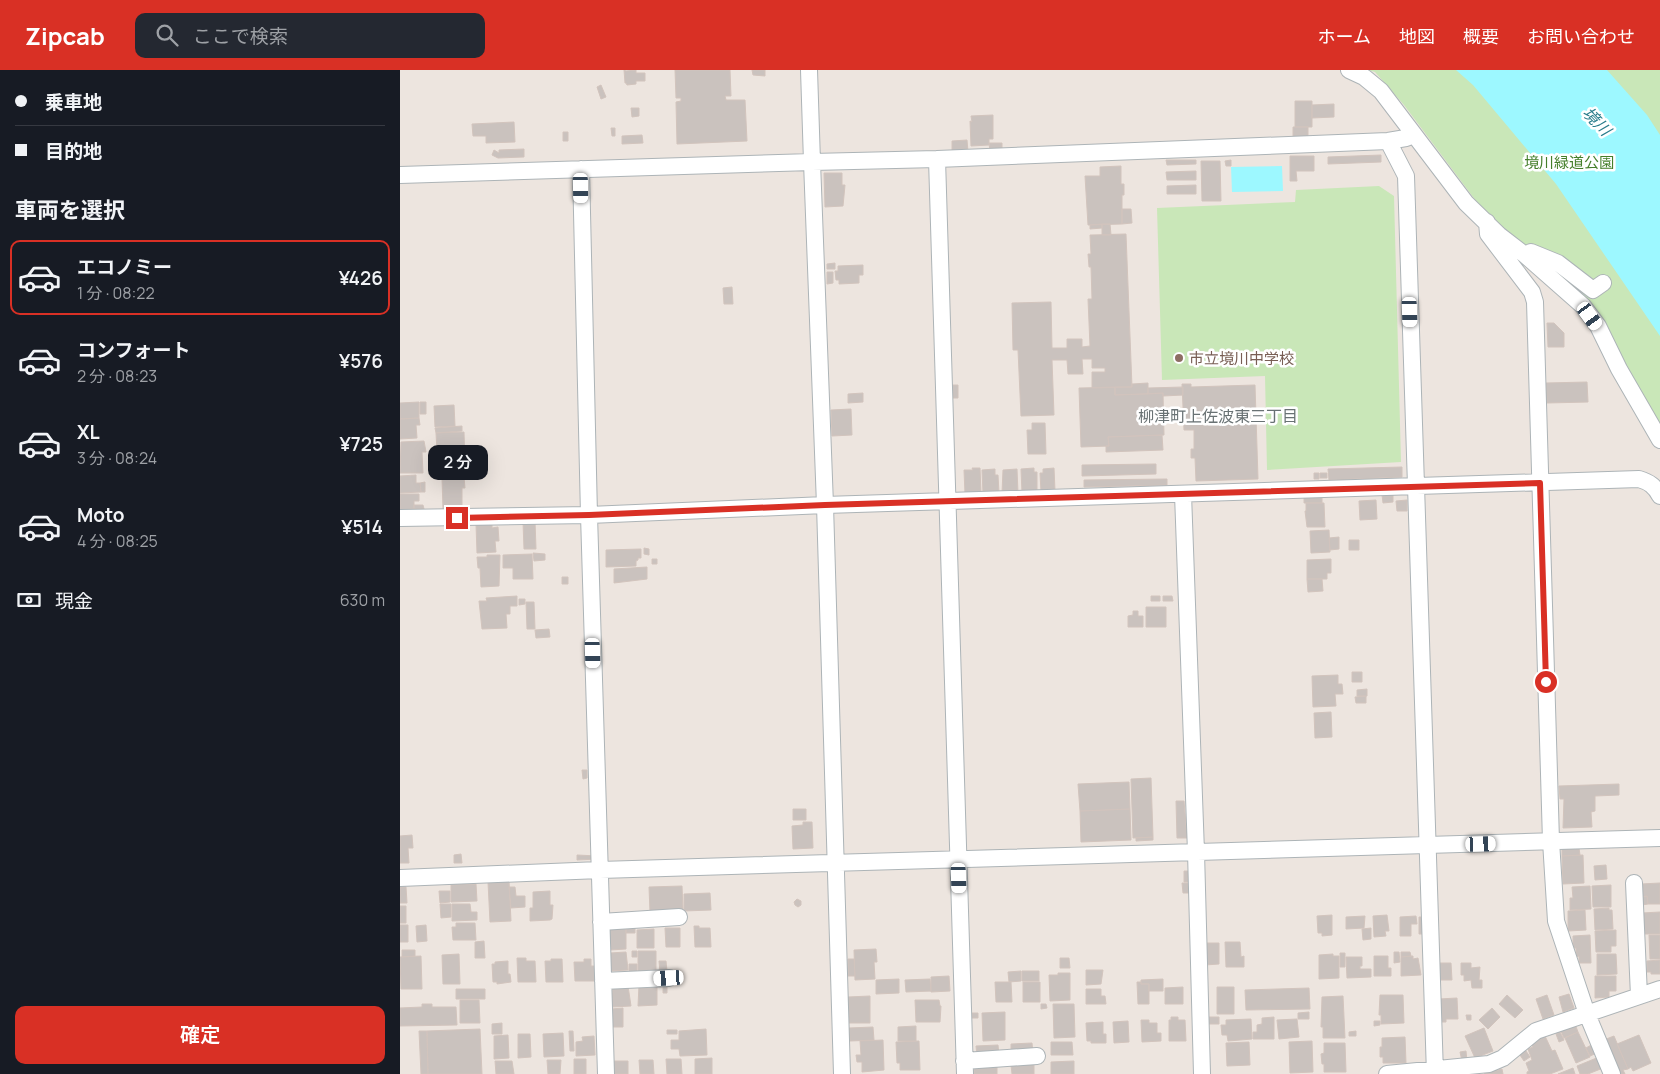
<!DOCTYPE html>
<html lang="ja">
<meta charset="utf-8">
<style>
:root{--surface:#171b24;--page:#242831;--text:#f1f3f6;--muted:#9ea1a6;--line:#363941;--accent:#d93025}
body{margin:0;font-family:Manrope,"Noto Sans JP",sans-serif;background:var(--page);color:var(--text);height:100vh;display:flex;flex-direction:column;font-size:19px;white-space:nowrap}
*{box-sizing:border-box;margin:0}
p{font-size:16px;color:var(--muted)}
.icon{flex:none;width:28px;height:28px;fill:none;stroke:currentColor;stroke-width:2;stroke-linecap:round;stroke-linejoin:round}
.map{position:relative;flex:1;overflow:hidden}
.sheet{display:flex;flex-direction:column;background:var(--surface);width:400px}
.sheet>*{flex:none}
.top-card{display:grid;align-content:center;height:110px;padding:0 15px;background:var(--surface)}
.end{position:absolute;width:22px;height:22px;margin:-11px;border:6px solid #d93025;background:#fff;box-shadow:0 0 0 2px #fff}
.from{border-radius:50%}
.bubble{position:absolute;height:35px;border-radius:10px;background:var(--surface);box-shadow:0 5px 20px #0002;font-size:16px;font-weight:600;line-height:35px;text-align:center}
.car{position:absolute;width:15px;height:30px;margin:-15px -8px;border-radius:6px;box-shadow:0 0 4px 1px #0007;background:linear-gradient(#fff 24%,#345 0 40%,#fff 0 76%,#345 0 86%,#fff 0)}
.top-card b{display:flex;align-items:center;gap:18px;height:48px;font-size:19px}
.top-card b+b{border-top:1px solid var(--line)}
.top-card i{width:12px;height:12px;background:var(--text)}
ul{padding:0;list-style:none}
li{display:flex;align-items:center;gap:15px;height:75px;margin:0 10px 8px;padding:0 5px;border:2px solid transparent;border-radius:10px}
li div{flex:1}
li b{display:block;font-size:19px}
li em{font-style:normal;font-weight:600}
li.selected{border-color:var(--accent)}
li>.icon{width:45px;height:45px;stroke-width:1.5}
h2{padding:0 15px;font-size:22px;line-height:60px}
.pay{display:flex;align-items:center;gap:12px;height:55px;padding:0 15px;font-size:19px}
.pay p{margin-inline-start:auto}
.primary-button{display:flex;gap:10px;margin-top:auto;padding:10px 15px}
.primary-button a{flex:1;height:58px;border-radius:10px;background:var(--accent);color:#fff;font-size:20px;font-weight:600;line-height:58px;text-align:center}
header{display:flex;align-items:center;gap:30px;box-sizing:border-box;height:70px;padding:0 25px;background:var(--accent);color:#fff}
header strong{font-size:24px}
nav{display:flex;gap:28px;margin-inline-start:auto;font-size:18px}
.search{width:350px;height:45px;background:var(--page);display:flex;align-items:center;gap:12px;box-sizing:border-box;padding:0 18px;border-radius:10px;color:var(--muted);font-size:19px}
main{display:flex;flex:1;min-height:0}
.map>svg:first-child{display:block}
</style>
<header>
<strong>Zipcab</strong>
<div class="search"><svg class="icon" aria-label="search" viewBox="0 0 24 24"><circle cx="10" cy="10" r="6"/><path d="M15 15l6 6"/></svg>ここで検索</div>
<nav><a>ホーム</a><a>地図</a><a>概要</a><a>お問い合わせ</a></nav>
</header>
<main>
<section class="sheet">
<div class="top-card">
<b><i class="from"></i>乗車地</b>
<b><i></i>目的地</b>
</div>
<h2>車両を選択</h2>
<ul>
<li class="selected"><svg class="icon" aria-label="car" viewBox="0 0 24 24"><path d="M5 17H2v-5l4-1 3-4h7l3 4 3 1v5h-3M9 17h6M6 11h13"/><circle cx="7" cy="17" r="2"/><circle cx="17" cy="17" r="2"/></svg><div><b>エコノミー</b><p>1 分 · 08:22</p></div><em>¥426</em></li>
<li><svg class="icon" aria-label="car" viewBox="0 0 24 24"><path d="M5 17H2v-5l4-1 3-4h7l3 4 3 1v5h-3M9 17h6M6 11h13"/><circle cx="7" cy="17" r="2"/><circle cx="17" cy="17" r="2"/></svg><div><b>コンフォート</b><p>2 分 · 08:23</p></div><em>¥576</em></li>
<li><svg class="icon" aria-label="car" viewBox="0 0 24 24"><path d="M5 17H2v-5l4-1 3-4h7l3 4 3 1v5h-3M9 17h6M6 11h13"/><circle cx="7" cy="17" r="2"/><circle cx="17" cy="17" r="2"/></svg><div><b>XL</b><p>3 分 · 08:24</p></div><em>¥725</em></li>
<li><svg class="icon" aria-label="car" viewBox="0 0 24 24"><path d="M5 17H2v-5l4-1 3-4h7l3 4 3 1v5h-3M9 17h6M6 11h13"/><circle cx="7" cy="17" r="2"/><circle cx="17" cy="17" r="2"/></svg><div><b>Moto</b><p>4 分 · 08:25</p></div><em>¥514</em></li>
</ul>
<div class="pay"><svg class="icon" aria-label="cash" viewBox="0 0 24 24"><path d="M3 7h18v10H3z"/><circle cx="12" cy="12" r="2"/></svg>現金<p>630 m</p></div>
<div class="primary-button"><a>確定</a></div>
</section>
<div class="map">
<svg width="1260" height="1004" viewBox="0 0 1260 1004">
<rect width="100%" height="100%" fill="#ede5df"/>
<path fill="#c9e7b8" d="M968 0H1260V356L1190 232 1158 202 1104 158 1076 131 1004 35 975 2Z
M979 116 994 126 1001 392 867 400 865 306 762 310 757 138 895 132 896 120Z"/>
<path fill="#9df8ff" d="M1056 0H1207L1247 45 1260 65V266L1156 114 1073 15Z
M882 96 883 121 832 122 831 97Z"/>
<path fill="#cac2be" stroke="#d2c4bd" d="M224 0 226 1 236 0V3H245V11H236V14L227 15 226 13H225Z
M275 0H330L331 26H325L326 30H345L347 71 277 74 276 32 281 31V28H276Z
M352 0H365V6L353 5Z
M201 15 206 27 201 29 197 17Z
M895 31H912V57H895Z
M934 34V47L912 48V35Z
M231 38H239V46L232 47Z
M593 45V69H589V75L571 76 570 51 572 52 571 46Z
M114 52 115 72 86 73V66H73L72 54Z
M893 57H908V71L893 72Z
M211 58H215V66H212Z
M163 62H168V71H163Z
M242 65 243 73 222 74V66Z
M567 70 568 82H552V71Z
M589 73H602V81L590 82Z
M124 79V87L98 88 92 85 94 80 99 83V80Z
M981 85V92L928 94V87Z
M890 86H914V101H896L897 111H890Z
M766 90H796V94L767 95Z
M831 90V96H826L825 91Z
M801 91H820L821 131H802Z
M721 96V114H724V125H722V154L688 155 685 106H700V97Z
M796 101V110H767L766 102Z
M424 103H442V115H445L443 136 425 137Z
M796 115V124H767V116Z
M722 139H731L732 153 722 154Z
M702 154H710L711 165H702Z
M702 154V158L690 159V155Z
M726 164 732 317 692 318V302H705V298H692V289H682L683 304H668L667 290H652L654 345 621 346 618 280H613L612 233 651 232 652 278H667V269H682V277L690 276 688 229H692L691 197H689L688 184H691L690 165Z
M435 193V199H427V194Z
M463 195V205H459V213L439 214V210H436L435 201H438V196Z
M427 202H433V213L427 214Z
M332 217 333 234H324L323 218Z
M1147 253H1154L1164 263V277H1148Z
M1187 312 1188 332 1147 333 1146 313Z
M748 313V324L715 325V317H732V314Z
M782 314H791V317L855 315 858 409 796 411 795 388H791V379H794V360H784Z
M552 315H558V328H553Z
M715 317V325L763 323 764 365 708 367 709 376 681 377 679 318Z
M783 317V325L763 326V323L748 324V318Z
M463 323V332L448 333V324Z
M19 332V348L0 349V333Z
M20 332H26V344H20Z
M54 335 55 356 35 357 34 336Z
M451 339 452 365 432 366 431 340Z
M19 348 20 355H16L17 368 0 369V349Z
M632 353H645L646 384H628L627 360H632Z
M62 356V361L36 363 35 358Z
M64 362 65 396 42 397 41 380 37 381 36 363Z
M762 365 763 380 706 382V376H709L708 367Z
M24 371 26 382H22L23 403H0L1 372Z
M756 394V404L682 406V395Z
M61 397V406L44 407V398Z
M1002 397V407L929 410 928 399Z
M572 398H580L581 423 565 424 564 400H573Z
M634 398V402H637V422L622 423 621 399Z
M654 398 655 421 641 422 640 403H643V399Z
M595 399V405H598L599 423 583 424 582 400Z
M617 399 618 423H602L603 400Z
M914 403H919V409H914Z
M920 403H927V408H920Z
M16 405V413H20L21 422 0 423V406Z
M64 407 65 418H62V438L43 439 42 408Z
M767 409V415L684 417V410Z
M25 412V422H21L20 413Z
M0 424H19V431H14V439L0 440Z
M993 424V432L983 433 982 425Z
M922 426V433H904V427Z
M976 430 977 449 960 450 959 431Z
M1007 430V441H997L996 431Z
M906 433H924L925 457H907L905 441H906Z
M14 435H23L24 439H14Z
M135 451 136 479H124L123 452Z
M76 454H92V458L98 457 99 471H95L96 482 77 483Z
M929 460 930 482 911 483 910 461Z
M939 467V479L930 480 929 468Z
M949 470H959V480H949Z
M244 478 249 479V485L244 484Z
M241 479V488H238V490L236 491V496L206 497V480Z
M133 483 145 484V490L134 491Z
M132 484 133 509H113V498H103V485Z
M87 485H100L99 516 81 517 80 498H78L77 487H87Z
M252 489H257V494H252Z
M931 489V503H927V509H907V490Z
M247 497V509L214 513V499Z
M162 507H168V514H162Z
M907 509H922L923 521 908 522Z
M117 526V536H110V544H106L107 558 82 559 79 531H87L86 528Z
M751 526H760V531H751Z
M763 526H772L773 531H763Z
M119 529H125V534L119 535Z
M126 532H134L135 559H127Z
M746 537H766V557H746Z
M733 541H738V546H743V557H728V546L733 545Z
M149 559 150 567 136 568 135 560Z
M952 602H962V612H952Z
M938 605V614H942L943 624H935L936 636 913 637 912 606Z
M967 619V626H957V620Z
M966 626V633H956L955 627Z
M931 642 932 667 915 668 914 643Z
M182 700H187V708L183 709Z
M751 708 753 767 733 768 731 709Z
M729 712 730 739 680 741 678 714Z
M1219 714V725L1195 726V741L1191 742 1192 757 1163 758 1164 729H1160L1159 716Z
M776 731H784L787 768H777Z
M393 739H406V750H393Z
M730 739 731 770 681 772 680 741Z
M403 752H412L413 778 393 779 392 756 403 755Z
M12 765 13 778H8L9 793H0V766Z
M753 767V770L736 771V768Z
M1179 778 1180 785 1162 786V779Z
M61 784 62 793H54V785Z
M177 785 197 786V789L177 790Z
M1183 785 1184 813 1163 814 1162 786Z
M1206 795 1207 809 1195 810 1194 796Z
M784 801H788V812H784Z
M109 811 111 851 90 852 88 812Z
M782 813H788L789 823H783Z
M1260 813V834H1248L1247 826 1242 827 1241 814Z
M76 814 77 831 51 832V815Z
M1211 815V837H1193L1192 816Z
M282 816 283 840 250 842 249 817Z
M1190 816 1191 839 1170 840V828H1173L1172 817Z
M0 817H6L7 833H0Z
M109 817H115L116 826H125V837L111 838Z
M39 821H50V832L40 833Z
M150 821V835H153L152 849 150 850 130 851V838H133V822Z
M310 823 311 840 284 841V824Z
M1247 826 1248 834 1242 835V827Z
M397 829 401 831V835L398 837 395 835 394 832Z
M40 834H51V847L41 848Z
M52 834H70L71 842H77V850L52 851Z
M0 836H6V853H0Z
M1209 838V840H1212L1213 859 1195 860 1194 839Z
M1185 840 1186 860 1168 861V841Z
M1260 842V864H1243L1242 843Z
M932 845V865L922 866V863H918L917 846Z
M987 845 989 861H985L986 866 974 867 973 846Z
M965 846 964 858 946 859V847Z
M1016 846 1017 854H1011V866H1000V847Z
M1019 847H1024V864H1019Z
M56 853H75L76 870H53L52 857H56Z
M0 855H8V872H0Z
M26 855 27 871 17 872 16 856Z
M226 856H235V863H226Z
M294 856H299V858H310L311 877H295Z
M265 858H280V877H266Z
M971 858V869L963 870 962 859Z
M209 859H226V879L210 880Z
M254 859V878H237V860Z
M1216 860V876H1211V882H1196L1195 861Z
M1190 865 1191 893H1179V886L1176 887V878H1173V866Z
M1249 865H1260V889H1250Z
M84 871 85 888H75V872Z
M825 872H840L841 887 844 886V897H826Z
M804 873H819V894L805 895Z
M476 879 477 892H474L475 909 455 910 454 880Z
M2 880H15V886L2 887Z
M232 881H237V887H232Z
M238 881H256V901L238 902Z
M226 882 228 900 211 901 210 883Z
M994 882H999L1000 892 994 893Z
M1001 882H1010L1011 886 1001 887Z
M940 883H945V897H940Z
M59 884 60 914H43L42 885Z
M933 884V886H939V908L919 909V885Z
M1197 884H1216L1217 904 1197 905Z
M21 886 22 919H1L0 887Z
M974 886H988V898H991V906H974Z
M1013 886V889L1018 888 1021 905 1001 906V887Z
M946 887H962V896H960V899H971V907L947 908Z
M117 888H126V891H135L136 912H118Z
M660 888H669L670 898H660Z
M151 889H162L163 912H146L145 891H151Z
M184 889H191V896H196V911H175L174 892H184Z
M448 889H454L455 906H448Z
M1260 890V904H1251V902H1247V891Z
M108 891V904H110L111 912 97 914V912H93L92 894H95V892Z
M259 891H266L267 901 260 902Z
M1038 893H1051L1052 910H1039Z
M1061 893H1071V898L1080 897 1079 910H1082V918H1072L1071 910 1064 911V905H1061Z
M229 894H237V903H229Z
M686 900H703L701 914 686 915Z
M621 901V911L609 912 608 902Z
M622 901H639V911H622Z
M658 903H670V930L650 931 649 905H658Z
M549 906 550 921 531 922V907Z
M1195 906H1216V921H1209V927L1195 928Z
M499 909V923L476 924V910Z
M530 909 531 921 506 922 505 910Z
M763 909V921H749V914H741V910Z
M595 912H611L612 932H596Z
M623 912H640V932H623Z
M737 912H741V914H749V934H738Z
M257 914V935L238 936 239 915Z
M263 915H267V923H263Z
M213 916H228L231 936 212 937Z
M783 917V934H765V918Z
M817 917H834V944H817Z
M909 918 910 939 846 940 845 920Z
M56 919H85V929H56Z
M686 919H701V926H705L706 934H686Z
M1169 924 1174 938 1163 942 1159 927Z
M980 925H1003L1004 953 981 954V945H979Z
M1107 925 1123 940 1115 948 1099 934Z
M1147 925 1154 945 1143 949 1136 929Z
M470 926V953H448V927Z
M943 926 945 968H923V957H921L922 927Z
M1057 928 1058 949H1046V952H1039V929Z
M60 930H79L80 953H60Z
M515 930H539L540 936H541L540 952H516Z
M22 934H32V937H56L57 955 0 956V938L22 937Z
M641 934H646L647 938 641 939Z
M653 934H674L675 967 654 968Z
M223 938V957H211V939Z
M1092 938 1100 947 1088 959 1079 950Z
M605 942V970L583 971 582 943Z
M909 942V949H898V943Z
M572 943H578V948H572Z
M1066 945H1071V950H1067Z
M771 947H778V950H785L786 971H769V950H771Z
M807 947H819V954H807Z
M874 947V969H853V962H857V955L862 954V948Z
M851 949 852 969 828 971 827 965H822L821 955H826V950Z
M897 949 899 967 879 969 877 950Z
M741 950H749V953H757V963H761V971L742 972Z
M728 951 729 972 714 973 713 952Z
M974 951H980V955L974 956Z
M703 952V964H706V973H691V971H687L686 953Z
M102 953V964H92V954Z
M1175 954 1178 962 1164 968 1160 959Z
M516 956V971H498V957Z
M473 957 474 970 450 971 449 958Z
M1084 958 1093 981 1075 988 1065 966Z
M80 959 82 1004H28L27 961Z
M306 959 307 985 280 986 279 979H271V970H279V961Z
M267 960H277V964H267Z
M19 961H27L28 1004H21Z
M169 961H173L174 981H170Z
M956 961V966H949V962Z
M1160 962 1164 970 1159 972 1156 964Z
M1178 962 1190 987 1176 993 1165 968Z
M163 963 164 986 144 987 143 964Z
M118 964H130L131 987 118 988Z
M108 965 109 988 94 989V966Z
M1239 965 1251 993 1233 1001 1231 997 1228 999 1217 974Z
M194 966 195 985 176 986V972L183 971 182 967Z
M1145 966 1152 981 1155 980 1163 999 1150 1004H1127V1002L1129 1001 1126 993 1132 990 1128 979 1133 977 1130 972Z
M1214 966 1228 999 1223 1000 1225 1004H1213L1201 971Z
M1005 967 1006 993H983V987H980V977H982V968Z
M483 970 484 1000 462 1002V992H457L456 985H461L460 971Z
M519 971 520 1000H500V993H497L496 972Z
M912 971 913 1002 890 1003 889 972Z
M651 972H672L673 985H651Z
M849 972 850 995 827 996 826 973Z
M632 973 633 983 611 985V974Z
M924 973H945L946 1002H924V994H922L921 984 924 983Z
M1193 974 1197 983 1190 986 1186 978Z
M598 975 599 985 577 986 576 976Z
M1124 978 1130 987 1124 991 1118 982Z
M1066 981 1067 991H1062L1060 982Z
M1199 987 1203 998 1188 1004H1180L1177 996Z
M312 988V1004H295V989Z
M174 989H186V1004H174Z
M266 989H281L282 1004H267Z
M147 990H161L160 1004H148Z
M239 990H253L254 1004H240Z
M95 991H112L114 1004H96Z
M214 991H228V1004H214Z
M674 991V1004H651V992Z
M634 994V1004H612L611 995Z
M597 997V1004H574V998Z
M1173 998 1175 1004H1158Z
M1102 999 1103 1004H1084Z"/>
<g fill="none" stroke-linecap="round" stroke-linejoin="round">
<defs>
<path id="minor" d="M949 0 964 7 981 21 1066 133 1099 165 1125 185 1183 236 1198 256 1219 299 1260 370
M988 71 1006 106 1035 1004
M537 89 565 1004
M181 99 189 445 206 1004
M0 105 412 92 409 0
M1087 152 1088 164 1132 222 1135 232 1151 771 1156 851 1187 944 1212 1004
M1125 185 1131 182 1158 193 1193 220 1203 213
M783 424 796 782 802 1004
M0 448 189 445 425 435 1239 409C1249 412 1255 416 1260 426
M0 808 200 800 1260 768
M1234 813 1239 926
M201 852 279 847
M203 911 269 908
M564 991 637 986
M442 1004 425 435 412 92 537 89 988 71 1006 68 1014 65
M987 1004 1089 994 1103 988 1136 961 1260 919"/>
</defs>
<use href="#minor" stroke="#adb4b7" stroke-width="18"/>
<use href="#minor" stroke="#fff" stroke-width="16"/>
</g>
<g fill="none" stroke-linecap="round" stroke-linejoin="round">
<path stroke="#d93025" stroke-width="6" d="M57 448 189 445 425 435 1140 413 1146 612"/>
</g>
<circle fill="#8d6e63" stroke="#fff" stroke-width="2" cx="779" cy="288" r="5"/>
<g text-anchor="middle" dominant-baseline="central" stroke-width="5" stroke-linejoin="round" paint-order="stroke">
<g font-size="15" fill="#457f2b" stroke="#fff">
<text x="1169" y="92">境川緑道公園</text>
</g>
<g font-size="15" fill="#785e54" stroke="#fff" text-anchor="start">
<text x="789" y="288">市立境川中学校</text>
</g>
<g font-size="16" font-style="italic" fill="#297c8b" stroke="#fff">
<text transform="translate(1197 51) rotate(46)">境川</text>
</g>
<g font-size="16" fill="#697274" stroke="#fff">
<text x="818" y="346">柳津町上佐波東三丁目</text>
</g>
</g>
</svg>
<i class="end from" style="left:1146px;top:612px"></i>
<i class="end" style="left:57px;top:448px"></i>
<div class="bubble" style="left:28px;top:375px;width:60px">2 分</div>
<i class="car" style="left:181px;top:118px;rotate:179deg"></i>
<i class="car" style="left:1010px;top:242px;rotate:178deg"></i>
<i class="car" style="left:1190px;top:246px;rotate:144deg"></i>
<i class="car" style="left:193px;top:583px;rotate:178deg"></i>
<i class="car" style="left:1081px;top:774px;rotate:88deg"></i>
<i class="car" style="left:559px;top:808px;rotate:178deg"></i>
<i class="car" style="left:269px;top:908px;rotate:267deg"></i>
</div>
</main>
